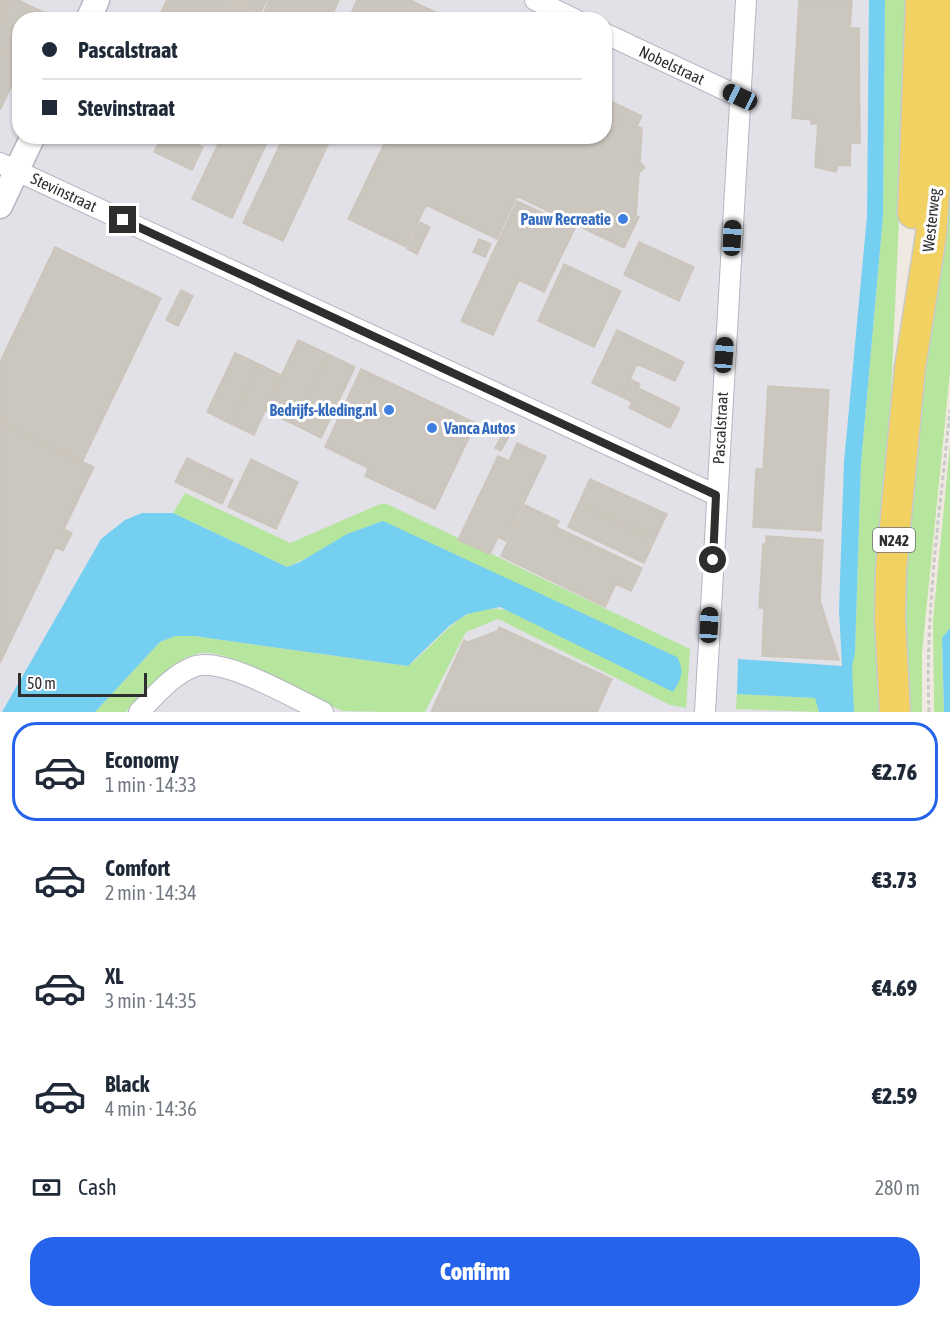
<!DOCTYPE html>
<meta charset="utf-8">
<style>
:root{--surface:#fff;--page:#f2f2f3;--text:#1f2937;--muted:#747a83;--line:#e0e1e3;--accent:#2563eb}
body{margin:0;font-family:"Asap Condensed",sans-serif;background:var(--page);color:var(--text);height:100vh;display:flex;flex-direction:column;font-size:22px;white-space:nowrap}
*{box-sizing:border-box;margin:0}
p{font-size:20px;color:var(--muted)}
.icon{flex:none;width:33px;height:33px;fill:none;stroke:currentColor;stroke-width:2;stroke-linecap:round;stroke-linejoin:round}
.map{position:relative;height:712px;overflow:hidden}
.sheet{display:flex;flex-direction:column;background:var(--surface);flex:1}
.sheet>*{flex:none}
.top-card{position:absolute;left:12px;top:12px;width:600px;height:132px;border-radius:24px;box-shadow:0 2px 4px #0004;display:grid;align-content:center;height:132px;padding:0 30px;background:var(--surface)}
.scale{position:absolute;left:18px;bottom:15px;width:129px;box-sizing:border-box;padding-left:6px;border:3px solid #2e2e2e;border-top:0;font-size:16px;line-height:21px;white-space:nowrap;color:#2e2e2e;-webkit-text-stroke:4px #fff;paint-order:stroke}
.end{position:absolute;width:27px;height:27px;margin:-14px;border:8px solid #2e2e2e;background:#fff;box-shadow:0 0 0 3px #fff}
.from{border-radius:50%}
.car{position:absolute;width:18px;height:36px;margin:-18px -9px;border-radius:8px;box-shadow:0 0 4px 2px #0007;background:linear-gradient(#222 24%,#8ab4d8 0 40%,#222 0 76%,#8ab4d8 0 86%,#222 0)}
.top-card b{display:flex;align-items:center;gap:21px;height:57px;font-size:22px}
.top-card b+b{border-top:2px solid var(--line)}
.top-card i{width:15px;height:15px;background:var(--text)}
ul{padding:10px 0 0;list-style:none}
li{display:flex;align-items:center;gap:18px;height:99px;margin:0 12px 9px;padding:0 18px;border:3px solid transparent;border-radius:24px}
li div{flex:1}
li b{display:block;font-size:22px}
li em{font-style:normal;font-weight:800}
li.current{border-color:var(--accent)}
li>.icon{width:54px;height:54px;stroke-width:1.5}
.pay{display:flex;align-items:center;gap:15px;height:66px;padding:0 30px;font-size:22px}
.pay p{margin-inline-start:auto}
.action{display:flex;gap:12px;margin-top:auto;padding:12px 30px}
.action a{flex:1;height:69px;border-radius:24px;background:var(--accent);color:#fff;font-size:24px;font-weight:800;line-height:69px;text-align:center}
.map>svg:first-child{display:block}
</style>
<div class="map">
<svg width="950" height="712" viewBox="0 0 950 712">
<rect width="100%" height="100%" fill="#efe9e1"/>
<path fill="#e3e1e8" fill-rule="evenodd" d="M0 0H901L872 712H0ZM20 20H604V136H20Z"/>
<path fill="#b6e59e" d="M885 0H909L888 461 882 712H854L851 667 855 653 861 463 883 216Z
M950 85V372L922 653V712H904L899 611Z
M950 445V628L942 638 944 712H934L933 620Z
M185 493 290 543 380 504H387L690 649 686 708 670 705 498 619 466 632 425 712C406 712 358 712 343 711 311 699 231 648 200 653 170 659 146 691 126 712H95L160 642 175 636H194L408 666C443 639 464 594 516 613L383 522 287 567 173 513Z
M737 694 816 698 819 712 736 709Z"/>
<path fill="#75cff0" d="M869 0H885L883 216 861 463 855 653 852 667 854 712H819L815 698 737 694 738 659 842 666 839 610 844 462 867 216Z
M142 513H173L287 567 300 562 347 534 383 521 677 657C685 672 681 679 673 692L500 607 467 614 449 626 408 666 194 636H175L160 642 95 712H2L101 539 125 520Z
M950 628V712H944L942 638Z"/>
<path fill="#cbc7bf" stroke="#cbc5ba" stroke-width="1.5" d="M0 0H10L0 22Z
M10 0H18L46 13 43 20H20V61L0 52V22Z
M167 0H226L268 20H168L159 16Z
M230 0H267L260 14Z
M269 0H339L330 20H272L263 15Z
M357 0H410L438 13 435 20H348Z
M799 0H852L850 28H859L860 143H851L850 166 838 165 836 172 815 167 818 124H811V120L792 118Z
M0 52 20 61V69L0 110Z
M604 98 642 116 637 126 642 128 640 162 645 168 639 173 636 216 639 217 624 248 517 196 497 239 426 205 406 247 348 219 388 136H604Z
M162 136H181L203 147 192 170 154 152Z
M222 136H270L232 218 192 199Z
M284 136H332L283 241 243 223Z
M517 201 575 228 544 292 519 280 493 335 461 321Z
M420 222 430 227 417 254 407 249Z
M479 239 491 244 485 257 473 252Z
M639 242 694 267 679 301 624 275Z
M55 247 161 298 82 462 0 422V362Z
M564 264 621 291 594 347 538 321Z
M181 290 193 296 178 326 166 320Z
M617 330 684 362 675 381 637 364 622 397 592 383Z
M298 340 328 354 295 425 265 411Z
M235 353 259 364 231 424 207 412Z
M328 354 355 367 321 438 295 425Z
M259 364 281 375 254 435 231 424Z
M361 369 476 423 435 509 365 476 368 468 325 447Z
M630 379 640 384 638 388 680 408 670 428 629 408 632 402 622 397Z
M768 386 829 390 821 531 753 527 756 469H763Z
M0 422 94 467 64 529 72 533 63 551 56 547 0 663Z
M503 433 509 436 501 451 495 448Z
M517 443 546 456 506 541 498 537 490 554 458 540 498 456 509 461Z
M187 458 233 480 222 504 175 482Z
M251 459 298 482 276 529 228 507Z
M590 479 667 514 655 539 579 503Z
M579 503 655 539 644 563 568 527Z
M525 505 559 521 556 527 642 568 631 591 616 584 605 607 501 556Z
M766 536 823 540 820 601 839 660 762 656 764 608H759L763 544H766Z
M499 627 612 679 597 712H431L464 640 468 642 497 631Z"/>
<g fill="none" stroke-linecap="round" stroke-linejoin="round">
<defs>
<path id="minor" d="M535 0 576 20
M604 33 740 97
M0 163 716 495
M139 712C155 696 171 676 193 667 222 655 295 699 323 712
M705 712 746 0"/>
<path id="tertiary" d="M88 20 97 0
M0 206 33 136"/>
<path id="primary" d="M913 213 921 0
M895 712 890 618 891 570 910 368 931 235 949 0"/>
</defs>
<use href="#minor" stroke="#b4b7c1" stroke-width="22"/>
<use href="#tertiary" stroke="#b4b7c1" stroke-width="27"/>
<use href="#primary" stroke="#c9c9c9" stroke-width="33"/>
<path stroke="#c9c9c9" stroke-width="3" stroke-dasharray="4.5 3" stroke-linecap="butt" d="M929 712C925 611 940 511 950 410"/>
<use href="#minor" stroke="#fff" stroke-width="20"/>
<use href="#tertiary" stroke="#fff" stroke-width="24"/>
<use href="#primary" stroke="#f2d163" stroke-width="30"/>
</g>
<g fill="none" stroke-linecap="round" stroke-linejoin="round">
<path stroke="#2e2e2e" stroke-width="8" d="M123 220 716 495 713 560"/>
</g>
<g fill="#3f7fe0" stroke="#fff" stroke-width="2">
<circle cx="623" cy="219" r="6"/>
<circle cx="389" cy="410" r="6"/>
<circle cx="432" cy="428" r="6"/>
</g>
<g text-anchor="middle" dominant-baseline="central" stroke-width="6" stroke-linejoin="round" paint-order="stroke">
<rect fill="#fff" stroke="#6d6d6d" stroke-width="1.5" x="873" y="528" width="42" height="24" rx="4.5"/>
<g font-size="15" font-weight="bold" fill="#2e2e2e">
<text x="894" y="540">N242</text>
</g>
<g font-size="16" fill="#2e2e2e" stroke="#fff">
<text transform="translate(672 65) rotate(25)">Nobelstraat</text>
<text transform="translate(64 192) rotate(25)">Stevinstraat</text>
<text transform="translate(931 220) rotate(-84)">Westerweg</text>
<text transform="translate(720 428) rotate(-87)">Pascalstraat</text>
</g>
<g font-size="16" font-weight="bold" fill="#366cbe" stroke="#fff" text-anchor="end">
<text x="611" y="219">Pauw Recreatie</text>
<text x="377" y="410">Bedrijfs-kleding.nl</text>
<text x="444" y="428" text-anchor="start">Vanca Autos</text>
</g>
</g>
</svg>
<div class="scale">50 m</div>
<i class="end from" style="left:713px;top:560px"></i>
<i class="end" style="left:123px;top:220px"></i>
<i class="car" style="left:740px;top:97px;rotate:295deg"></i>
<i class="car" style="left:732px;top:238px;rotate:3deg"></i>
<i class="car" style="left:724px;top:355px;rotate:4deg"></i>
<i class="car" style="left:709px;top:625px;rotate:3deg"></i>
<div class="top-card">
<b><i class="from"></i>Pascalstraat</b>
<b><i></i>Stevinstraat</b>
</div>
</div>
<section class="sheet">
<ul>
<li class="current"><svg class="icon" aria-label="car" viewBox="0 0 24 24"><path d="M5 17H2v-5l4-1 3-4h7l3 4 3 1v5h-3M9 17h6M6 11h13"/><circle cx="7" cy="17" r="2"/><circle cx="17" cy="17" r="2"/></svg><div><b>Economy</b><p>1 min · 14:33</p></div><em>€2.76</em></li>
<li><svg class="icon" aria-label="car" viewBox="0 0 24 24"><path d="M5 17H2v-5l4-1 3-4h7l3 4 3 1v5h-3M9 17h6M6 11h13"/><circle cx="7" cy="17" r="2"/><circle cx="17" cy="17" r="2"/></svg><div><b>Comfort</b><p>2 min · 14:34</p></div><em>€3.73</em></li>
<li><svg class="icon" aria-label="car" viewBox="0 0 24 24"><path d="M5 17H2v-5l4-1 3-4h7l3 4 3 1v5h-3M9 17h6M6 11h13"/><circle cx="7" cy="17" r="2"/><circle cx="17" cy="17" r="2"/></svg><div><b>XL</b><p>3 min · 14:35</p></div><em>€4.69</em></li>
<li><svg class="icon" aria-label="car" viewBox="0 0 24 24"><path d="M5 17H2v-5l4-1 3-4h7l3 4 3 1v5h-3M9 17h6M6 11h13"/><circle cx="7" cy="17" r="2"/><circle cx="17" cy="17" r="2"/></svg><div><b>Black</b><p>4 min · 14:36</p></div><em>€2.59</em></li>
</ul>
<div class="pay"><svg class="icon" aria-label="cash" viewBox="0 0 24 24"><path d="M3 7h18v10H3z"/><circle cx="12" cy="12" r="2"/></svg>Cash<p>280 m</p></div>
<div class="action"><a>Confirm</a></div>
</section>
